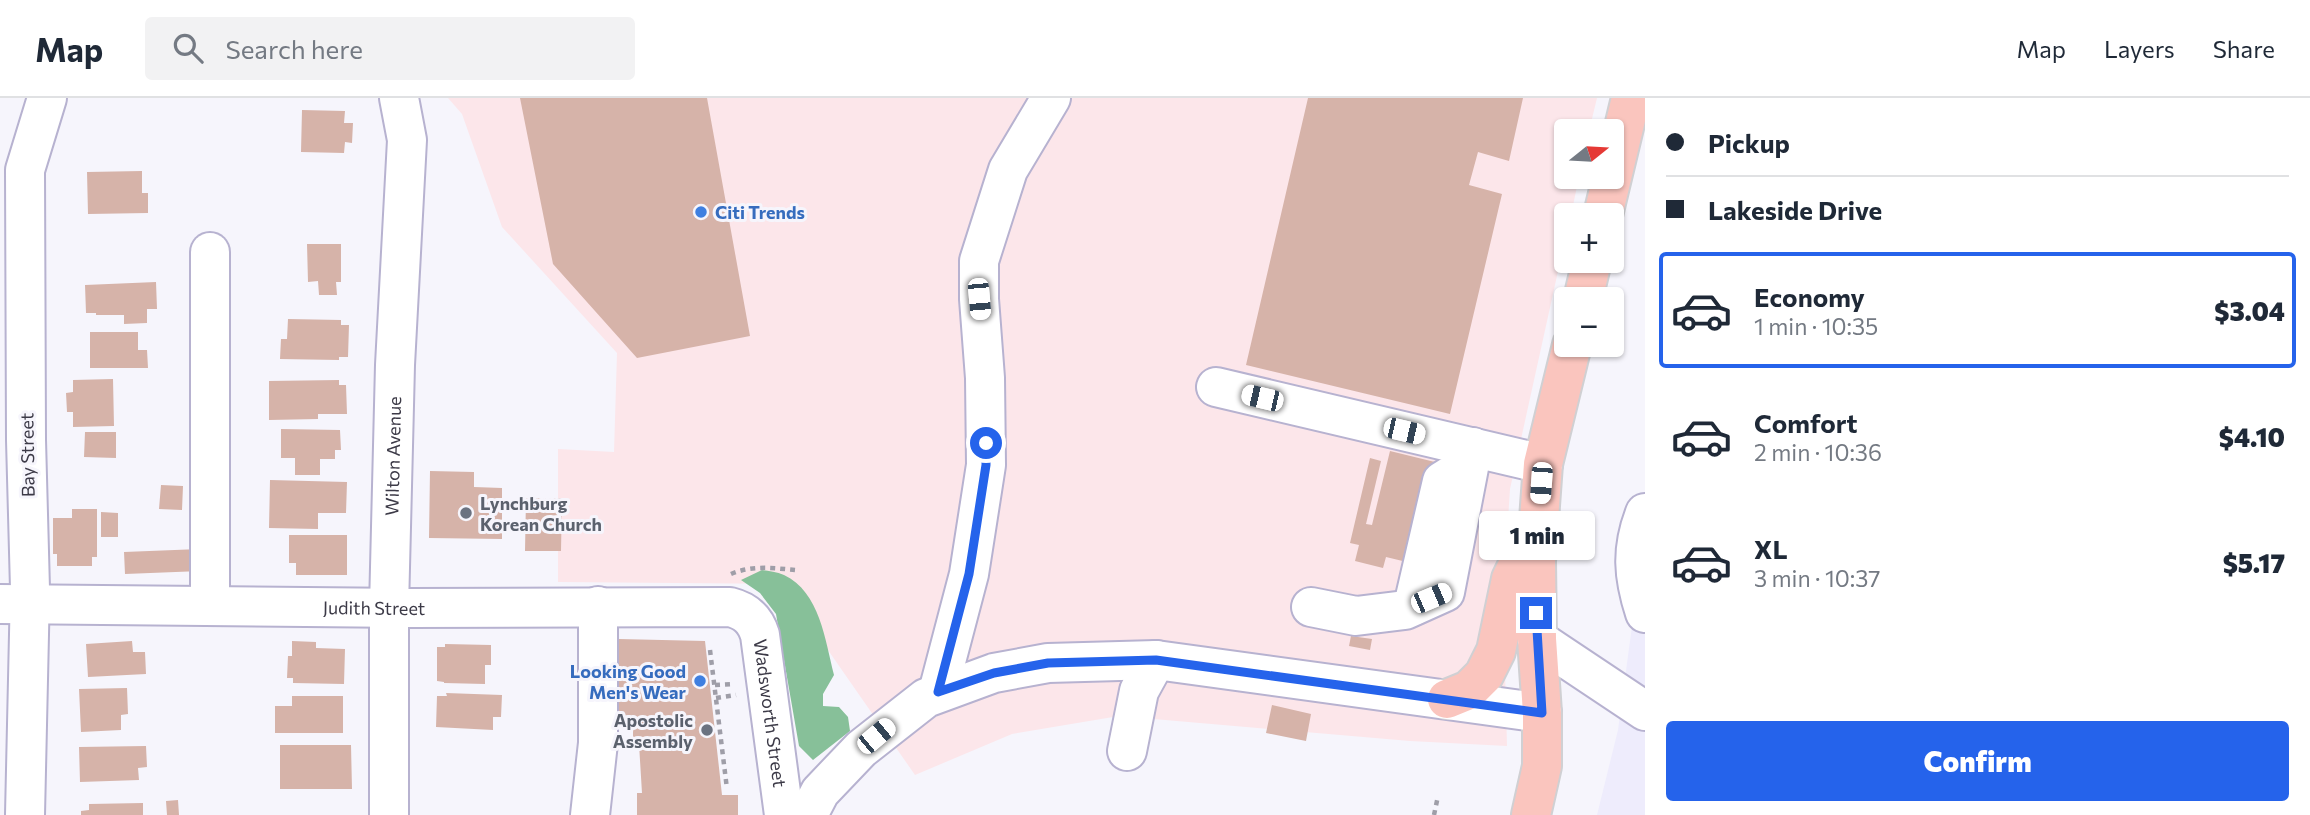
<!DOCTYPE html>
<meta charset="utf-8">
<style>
:root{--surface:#fff;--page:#f2f2f3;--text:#1f2937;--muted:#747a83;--line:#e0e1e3;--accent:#2563eb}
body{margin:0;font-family:Commissioner,sans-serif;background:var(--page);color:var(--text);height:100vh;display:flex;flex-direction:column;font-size:26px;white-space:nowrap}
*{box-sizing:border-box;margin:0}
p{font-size:23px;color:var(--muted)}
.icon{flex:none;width:38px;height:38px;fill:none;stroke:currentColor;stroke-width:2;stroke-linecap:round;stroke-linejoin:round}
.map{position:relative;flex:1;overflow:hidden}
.details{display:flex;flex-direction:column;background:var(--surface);width:665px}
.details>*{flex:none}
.top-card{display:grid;align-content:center;height:154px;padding:0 21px;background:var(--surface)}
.needle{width:46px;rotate:72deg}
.fabs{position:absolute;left:1554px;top:21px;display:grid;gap:14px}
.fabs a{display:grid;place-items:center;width:70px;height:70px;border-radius:7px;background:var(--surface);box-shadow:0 2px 5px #0004;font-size:35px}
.end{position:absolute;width:32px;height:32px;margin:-16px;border:9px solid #2563eb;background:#fff;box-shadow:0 0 0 4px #fff}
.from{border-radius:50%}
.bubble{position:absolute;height:49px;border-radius:7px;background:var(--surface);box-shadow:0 2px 5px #0004;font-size:23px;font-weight:800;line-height:49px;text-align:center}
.car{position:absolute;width:21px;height:42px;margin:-21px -10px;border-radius:9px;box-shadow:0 0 5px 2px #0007;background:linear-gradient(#fff 24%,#345 0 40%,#fff 0 76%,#345 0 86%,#fff 0)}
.top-card b{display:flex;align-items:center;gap:24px;height:66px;font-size:26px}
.top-card b+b{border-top:2px solid var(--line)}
.top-card i{width:18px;height:18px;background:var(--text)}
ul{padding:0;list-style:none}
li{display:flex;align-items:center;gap:21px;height:116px;margin:0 14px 10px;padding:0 7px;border:4px solid transparent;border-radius:7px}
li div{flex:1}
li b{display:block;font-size:26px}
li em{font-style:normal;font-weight:800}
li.current{border-color:var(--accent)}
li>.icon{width:63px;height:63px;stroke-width:1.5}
.action{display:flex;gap:14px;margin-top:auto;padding:14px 21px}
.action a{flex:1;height:80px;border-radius:7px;background:var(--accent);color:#fff;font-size:28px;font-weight:800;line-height:80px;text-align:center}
header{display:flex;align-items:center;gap:42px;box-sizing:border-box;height:98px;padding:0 35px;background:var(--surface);border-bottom:2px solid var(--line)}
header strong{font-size:33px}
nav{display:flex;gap:38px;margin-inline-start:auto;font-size:24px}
.search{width:490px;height:63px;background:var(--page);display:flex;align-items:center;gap:18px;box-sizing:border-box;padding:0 24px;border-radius:7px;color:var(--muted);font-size:26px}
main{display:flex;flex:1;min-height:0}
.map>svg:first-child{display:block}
</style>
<header>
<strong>Map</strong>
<div class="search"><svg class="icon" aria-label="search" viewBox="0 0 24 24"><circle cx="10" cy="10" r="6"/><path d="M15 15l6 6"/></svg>Search here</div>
<nav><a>Map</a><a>Layers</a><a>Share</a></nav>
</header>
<main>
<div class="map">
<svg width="1645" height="717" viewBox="0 0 1645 717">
<rect width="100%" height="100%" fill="#f6f5fc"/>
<path fill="#fce6ea" d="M448 0H1597L1589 33H1566V79H1579L1571 117H1566V137L1510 391 1503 498 1507 648 1410 643 1119 618 1012 636 915 677 782 486 558 484V351L614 354 617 255 502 129 462 16Z"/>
<path fill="#eeecfc" d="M1645 432V717H1597L1618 632Z"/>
<path fill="#87c099" d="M762 472C769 473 777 474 784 477 820 494 825 542 834 577L823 596V608L839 609 848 619 850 633 813 662 799 648 776 516 760 495 741 482Z"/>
<path fill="#d6b3a9" d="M520 0H707L750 238 637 260 553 166Z
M1308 0H1523L1509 63 1478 54 1469 87 1502 96 1450 316 1246 267Z
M302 12 345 13 344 25H353L352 45 345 44 344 55 301 54Z
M142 73V95H148V115L88 116 87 74Z
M307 146H341V184H336L337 197H319L318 183 308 184Z
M156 184 157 211H147V225L124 226V217H96V215H86L85 187Z
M288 221 341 222V227H349L348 259H339V262L280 261 281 241H287Z
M90 234H138V252H147L148 270H90Z
M113 281 114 328 73 329V314H67L66 295 73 294V282Z
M339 282V287H346L347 316H318V321L269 322V283Z
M281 331 340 332 341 352H335V361H320V377H295V360H281Z
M85 334H116V360L84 359Z
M1390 353 1439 365 1415 466 1386 459 1383 470 1355 463 1359 447 1350 445 1370 360 1381 363 1366 426 1372 427Z
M430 373 474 374V389L502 390V441L429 440Z
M270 382 347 384 346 415H318V431L269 430Z
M161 387 183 388 182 412 159 411Z
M526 400H562L561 453H525Z
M72 411H97V459H92V468H57V456H53V420H72Z
M101 414 118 415V439H101Z
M289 437H347V477H296V465H289Z
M200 451 201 473 125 476 124 454Z
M1351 538 1372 541 1370 552 1349 548Z
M619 541 705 543 722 697H738V717H637V695H642L639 646H633V619H617Z
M132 543 133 554H145L146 576 88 579 86 546Z
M292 543 316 544V550L345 551 344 586 293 585V580H287L288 558H292Z
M445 546 491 547V567H485V586L444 585V584L437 583V549H445Z
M127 590 128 616 121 617V632L81 634 79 591Z
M446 595 502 597 501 619H493V632L436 629 437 598H447Z
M292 598H343V635H275V608H292Z
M1272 607 1311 616 1306 643 1266 635Z
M280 647H351L352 691H280Z
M146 648 147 669 138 670 139 682 80 684 79 649Z
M178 702 179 717H167L166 703Z
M143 705V717H81V713L89 712V706Z"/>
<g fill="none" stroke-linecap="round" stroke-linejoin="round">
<defs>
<g id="minor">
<path d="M210 154V507"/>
<path d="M1216 289 1543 366"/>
<path d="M1645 415C1631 451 1633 478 1645 515"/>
<path id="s1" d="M0 506 409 510 730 509C746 513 755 521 760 537L784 717"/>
<path d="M1413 508 1442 383 1450 378"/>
<path d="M1311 509 1356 518 1405 512 1445 494 1473 349"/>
<path d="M1537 541 1645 613"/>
<path d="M938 594 969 476 986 367 985 280 979 201V163L1008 72 1051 0"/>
<path d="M1127 653 1139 593 1156 562"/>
<path d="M25 717 30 491 26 342 25 72 47 0"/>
<path id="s2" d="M389 717V510L395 267 407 42 399 0"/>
<path d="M590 717 598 645V508"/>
<path d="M808 717 820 694 861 651 926 600 994 575 1048 565 1156 562 1542 615"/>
</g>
<path id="major" d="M1603 117 1631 0
M1583 201 1592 163
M1447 601 1469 592 1484 577 1496 553 1511 481 1529 444
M1531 717 1542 668V615L1537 541 1536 463 1543 366 1572 247"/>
</defs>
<use href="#minor" stroke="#b7b2d0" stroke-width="42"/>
<use href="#major" stroke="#d0d0d3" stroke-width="42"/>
<path stroke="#9f9ea8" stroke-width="4.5" stroke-dasharray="5 5" stroke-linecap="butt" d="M731 476C752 467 773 470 795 472
M710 552 727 691
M715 587 734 586
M716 600 736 597
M1434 717 1438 698"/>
<use href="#minor" stroke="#fff" stroke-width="38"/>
<use href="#major" stroke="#fac5be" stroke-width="38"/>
</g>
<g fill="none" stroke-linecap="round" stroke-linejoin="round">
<path stroke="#2563eb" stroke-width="9" d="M986 345V367L969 476 938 594 994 575 1048 565 1156 562 1542 615 1536 515"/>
</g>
<g fill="#3f7fe0" stroke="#f6f5fc" stroke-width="2.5">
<circle cx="701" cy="114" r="7"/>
<circle cx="700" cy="583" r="7"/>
</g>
<g fill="#6b7280" stroke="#f6f5fc" stroke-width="2.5">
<circle cx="466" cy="415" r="7"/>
<circle cx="707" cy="632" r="7"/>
</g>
<g text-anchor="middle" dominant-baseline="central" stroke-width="6" stroke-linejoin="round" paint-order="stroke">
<g font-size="18" font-weight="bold" fill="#366cbe" stroke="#f6f5fc" text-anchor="start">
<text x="715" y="114">Citi Trends</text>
<text x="686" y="573" text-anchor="end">Looking Good<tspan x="686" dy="21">Men's Wear</tspan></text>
</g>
<g font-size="18" fill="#3c3a47" stroke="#f6f5fc">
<text transform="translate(27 357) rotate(-91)">Bay Street</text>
<text stroke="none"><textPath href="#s2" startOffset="359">Wilton Avenue</textPath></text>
<text stroke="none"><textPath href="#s1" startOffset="374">Judith Street</textPath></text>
<text stroke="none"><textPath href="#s1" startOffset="852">Wadsworth Street</textPath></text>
</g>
<g font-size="18" font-weight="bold" fill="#5b616d" stroke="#f6f5fc" text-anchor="start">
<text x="480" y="405">Lynchburg<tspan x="480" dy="21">Korean Church</tspan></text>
<text x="693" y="622" text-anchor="end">Apostolic<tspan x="693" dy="21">Assembly</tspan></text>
</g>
</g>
</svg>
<div class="fabs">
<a><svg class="needle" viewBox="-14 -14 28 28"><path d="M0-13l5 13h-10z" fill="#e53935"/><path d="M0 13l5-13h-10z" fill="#747a83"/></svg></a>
<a>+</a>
<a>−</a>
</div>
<i class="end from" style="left:986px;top:345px"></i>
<i class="end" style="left:1536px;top:515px"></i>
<div class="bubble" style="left:1479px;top:413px;width:116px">1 min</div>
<i class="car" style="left:979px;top:201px;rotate:175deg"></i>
<i class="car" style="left:1262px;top:300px;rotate:283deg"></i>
<i class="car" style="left:1404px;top:333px;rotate:103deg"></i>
<i class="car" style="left:1541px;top:385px;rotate:184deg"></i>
<i class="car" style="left:1431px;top:500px;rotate:67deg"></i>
<i class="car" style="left:876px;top:638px;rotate:50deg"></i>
</div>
<section class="details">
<div class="top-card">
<b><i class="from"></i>Pickup</b>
<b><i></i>Lakeside Drive</b>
</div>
<ul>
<li class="current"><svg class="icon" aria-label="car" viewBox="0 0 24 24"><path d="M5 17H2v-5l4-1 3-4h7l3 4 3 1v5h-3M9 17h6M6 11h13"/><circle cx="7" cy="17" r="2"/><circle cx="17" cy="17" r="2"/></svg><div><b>Economy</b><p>1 min · 10:35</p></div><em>$3.04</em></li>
<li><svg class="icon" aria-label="car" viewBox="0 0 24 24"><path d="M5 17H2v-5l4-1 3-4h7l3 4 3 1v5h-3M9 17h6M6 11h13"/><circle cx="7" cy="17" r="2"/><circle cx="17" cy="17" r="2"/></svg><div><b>Comfort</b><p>2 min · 10:36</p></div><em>$4.10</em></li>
<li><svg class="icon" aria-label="car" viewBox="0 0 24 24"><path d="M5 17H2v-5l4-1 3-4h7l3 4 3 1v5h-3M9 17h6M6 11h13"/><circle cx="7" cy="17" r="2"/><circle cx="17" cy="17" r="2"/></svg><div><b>XL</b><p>3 min · 10:37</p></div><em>$5.17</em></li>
</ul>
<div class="action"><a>Confirm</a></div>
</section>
</main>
